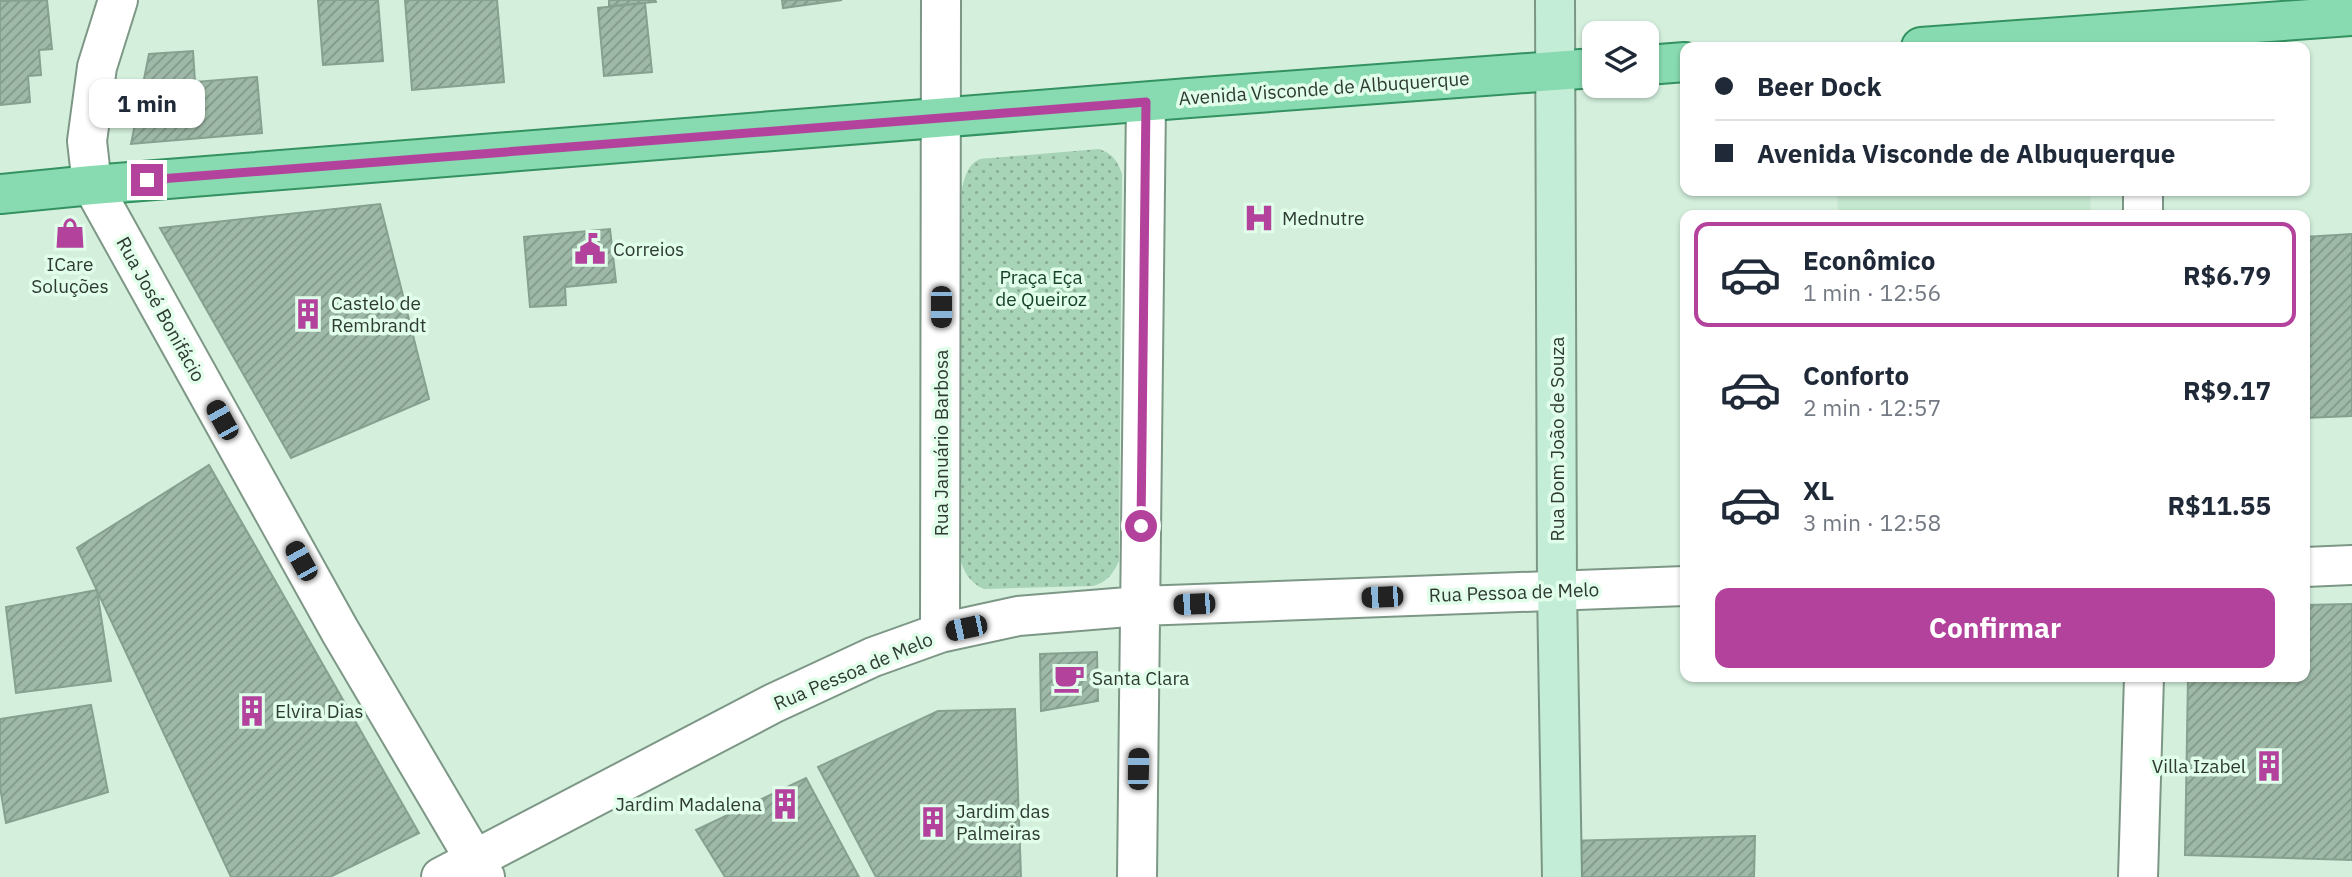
<!DOCTYPE html>
<html lang="pt">
<meta charset="utf-8">
<style>
:root{--surface:#fff;--page:#f2f2f3;--text:#1f2937;--muted:#747a83;--line:#e0e1e3;--accent:#b3429d}
body{margin:0;font-family:"IBM Plex Sans",sans-serif;background:var(--page);color:var(--text);height:100vh;display:flex;flex-direction:column;font-size:26px;white-space:nowrap}
*{box-sizing:border-box;margin:0}
p{font-size:23px;color:var(--muted)}
.icon{flex:none;width:38px;height:38px;fill:none;stroke:currentColor;stroke-width:2;stroke-linecap:round;stroke-linejoin:round}
.map{position:relative;flex:1;overflow:hidden}
.drawer{position:absolute;left:1680px;top:210px;width:630px;height:472px;display:flex;flex-direction:column;background:var(--surface);border-radius:14px;box-shadow:0 2px 5px #0004}
.drawer>*{flex:none}
.guide{position:absolute;left:1680px;top:42px;width:630px;height:154px;border-radius:14px;box-shadow:0 2px 5px #0004;display:grid;align-content:center;height:154px;padding:0 35px;background:var(--surface)}
.tools{position:absolute;left:1582px;top:21px;display:grid;gap:14px}
.tools a{display:grid;place-items:center;width:77px;height:77px;border-radius:14px;background:var(--surface);box-shadow:0 2px 5px #0004;font-size:35px}
.end{position:absolute;width:32px;height:32px;margin:-16px;border:9px solid #b3429d;background:#fff;box-shadow:0 0 0 4px #fff}
.from{border-radius:50%}
.bubble{position:absolute;height:49px;border-radius:14px;background:var(--surface);box-shadow:0 2px 5px #0004;font-size:23px;font-weight:700;line-height:49px;text-align:center}
.car{position:absolute;width:21px;height:42px;margin:-21px -10px;border-radius:9px;box-shadow:0 0 5px 2px #0007;background:linear-gradient(#222 24%,#8ab4d8 0 40%,#222 0 76%,#8ab4d8 0 86%,#222 0)}
.guide b{display:flex;align-items:center;gap:24px;height:66px;font-size:26px}
.guide b+b{border-top:2px solid var(--line)}
.guide i{width:18px;height:18px;background:var(--text)}
ul{padding:12px 0 0;list-style:none}
li{display:flex;align-items:center;gap:21px;height:105px;margin:0 14px 10px;padding:0 21px;border:4px solid transparent;border-radius:14px}
li div{flex:1}
li b{display:block;font-size:26px}
li em{font-style:normal;font-weight:700}
li.current{border-color:var(--accent)}
li>.icon{width:63px;height:63px;stroke-width:1.5}
.primary-button{display:flex;gap:14px;margin-top:auto;padding:14px 35px}
.primary-button a{flex:1;height:80px;border-radius:14px;background:var(--accent);color:#fff;font-size:28px;font-weight:700;line-height:80px;text-align:center}
.map>svg:first-child{display:block}
</style>
<div class="map">
<svg width="2352" height="877" viewBox="0 0 2352 877">
<defs>
<pattern id="park-dots" width="8" height="8" patternUnits="userSpaceOnUse" patternTransform="scale(1.75)"><rect width="8" height="8" fill="#a7d3b6"/><path d="M2 2h.1M6 6h.1" fill="none" stroke="#88ac95" stroke-width="1.8" stroke-linecap="round"/></pattern>
<pattern id="building-hatch" width="6" height="6" patternUnits="userSpaceOnUse" patternTransform="scale(1.75)"><rect width="6" height="6" fill="#9eb9a7"/><path d="M-1 1l2-2M0 6l6-6M5 7l2-2" fill="none" stroke="#819789"/></pattern>
</defs>
<rect width="100%" height="100%" fill="#d4f0dd"/>
<path fill="#c5e8d0" d="M1837 191H2090L2091 215H1838Z"/>
<path fill="url(#park-dots)" d="M1099 149C1113 154 1117 160 1122 174L1119 561C1113 574 1107 582 1093 586L984 589C969 583 962 569 959 554L962 188C965 176 968 164 980 159Z"/>
<path fill="url(#building-hatch)" stroke="#86a18f" stroke-width="2" d="M47 0 52 49 39 50 41 75 28 76 30 102 0 105V1Z
M318 0H378L383 61 323 65Z
M405 0H497L504 82 412 90Z
M609 0H655L656 2 609 6Z
M782 0H842L783 8Z
M645 3 652 72 604 76 598 8Z
M193 51 195 82 257 77 262 133 131 144 149 54Z
M380 204 429 399 291 458 160 228Z
M610 229 616 282 565 287 566 305 530 307 524 237Z
M2352 234V416L2305 418V237Z
M209 465 419 833 330 877H231L77 548Z
M97 590 111 681 16 693 6 607Z
M2352 604V860L2185 855 2188 677H2305V605Z
M1097 652 1098 701 1041 711 1040 654Z
M91 705 108 792 6 823 0 787V719Z
M1015 709 1021 877H876L818 767 938 711Z
M806 778 859 877H725L696 830Z
M1755 836 1754 877H1567L1566 841Z"/>
<g fill="none" stroke-linecap="round" stroke-linejoin="round">
<defs>
<path id="street" d="M118 0 97 67 87 141 92 185 340 631 485 877
M2143 191V215
M2305 567 2352 565
M940 633 941 0
M441 877 774 703 873 657 940 633 1018 616 1140 606 1685 586
M1137 877 1146 102
M2138 877 2144 677"/>
<path id="secondary" d="M1555 0 1557 590 1562 877"/>
<path id="primary" d="M1921 47 2352 16
M1647 65 1685 62
M0 194 92 185 1189 98 1594 68"/>
</defs>
<use href="#street" stroke="#7d9786" stroke-width="42"/>
<use href="#secondary" stroke="#7d9786" stroke-width="42"/>
<use href="#primary" stroke="#349261" stroke-width="42"/>
<use href="#street" stroke="#fff" stroke-width="38"/>
<use href="#secondary" stroke="#c3edd7" stroke-width="38"/>
<use href="#primary" stroke="#88dab0" stroke-width="38"/>
</g>
<g fill="none" stroke-linecap="round" stroke-linejoin="round">
<path stroke="#b3429d" stroke-width="9" d="M147 180 1146 102 1141 526"/>
</g>
<defs>
<symbol id="hospital-bare" viewBox="-9 -9 18 18"><path d="M-5-5h3v3.5h4V-5h3V5h-3V1.5h-4V5h-3Z" fill="#b3429d" stroke="#e1feea" stroke-width="2.5" paint-order="stroke"/></symbol>
<symbol id="shop-bare" viewBox="-9 -9 18 18"><path d="M-5-2.5h2.3a2.7 3.5 0 0 1 5.4 0H5L5.5 6h-11ZM-1.5-2.5h3a1.5 2.3 0 0 0-3 0Z" fill="#b3429d" stroke="#e1feea" stroke-width="2.5" paint-order="stroke"/></symbol>
<symbol id="civic-bare" viewBox="-9 -9 18 18"><path d="M-.6-6.5H3V-4.5H.6V-3L4-1V1h2V6H-6V1h2V-1L-.6-3ZM-1.2 2.5V6h2.4V2.5Z" fill="#b3429d" stroke="#e1feea" stroke-width="2.5" paint-order="stroke"/></symbol>
<symbol id="building-bare" viewBox="-9 -9 18 18"><path d="M-4-6H4V6H1V3H-1V6H-4ZM-2.5-4.3h1.7v1.8h-1.7ZM.8-4.3h1.7v1.8H.8ZM-2.5-1h1.7V.8h-1.7ZM.8-1h1.7V.8H.8Z" fill="#b3429d" stroke="#e1feea" stroke-width="2.5" paint-order="stroke"/></symbol>
<symbol id="cafe-bare" viewBox="-9 -9 18 18"><path d="M-5.5-4.5H6V0H3Q3 3.5 0 3.5H-2.5Q-5.5 3.5-5.5 0ZM3-3.2v2h1.7v-2ZM-6 4.5H4V6H-6Z" fill="#b3429d" stroke="#e1feea" stroke-width="2.5" paint-order="stroke"/></symbol>
</defs>
<g fill-rule="evenodd">
<use href="#hospital-bare" x="1237" y="196" width="44" height="44"/>
<use href="#shop-bare" x="48" y="211" width="44" height="44"/>
<use href="#civic-bare" x="568" y="227" width="44" height="44"/>
<use href="#building-bare" x="286" y="292" width="44" height="44"/>
<use href="#cafe-bare" x="1047" y="656" width="44" height="44"/>
<use href="#building-bare" x="230" y="689" width="44" height="44"/>
<use href="#building-bare" x="2247" y="744" width="44" height="44"/>
<use href="#building-bare" x="763" y="782" width="44" height="44"/>
<use href="#building-bare" x="911" y="800" width="44" height="44"/>
</g>
<g text-anchor="middle" dominant-baseline="central" stroke-width="7" stroke-linejoin="round" paint-order="stroke">
<g font-size="19" fill="#2e3a32" stroke="#e1feea">
<text transform="translate(1324 88) rotate(-4)">Avenida Visconde de Albuquerque</text>
<text transform="translate(161 309) rotate(61)">Rua José Bonifácio</text>
<text transform="translate(1557 439) rotate(-90)">Rua Dom João de Souza</text>
<text transform="translate(941 443) rotate(-90)">Rua Januário Barbosa</text>
<text transform="translate(1514 592) rotate(-2)">Rua Pessoa de Melo</text>
<text transform="translate(853 671) rotate(-23)">Rua Pessoa de Melo</text>
</g>
<g font-size="19" fill="#2e3a32" stroke="#e1feea" text-anchor="start">
<text x="1282" y="218">Mednutre</text>
<text x="613" y="249">Correios</text>
<text x="70" y="264" text-anchor="middle">ICare<tspan x="70" dy="22">Soluções</tspan></text>
<text x="331" y="303">Castelo de<tspan x="331" dy="22">Rembrandt</tspan></text>
<text x="1092" y="678">Santa Clara</text>
<text x="275" y="711">Elvira Dias</text>
<text x="2246" y="766" text-anchor="end">Villa Izabel</text>
<text x="762" y="804" text-anchor="end">Jardim Madalena</text>
<text x="956" y="811">Jardim das<tspan x="956" dy="22">Palmeiras</tspan></text>
</g>
<g font-size="19" fill="#164229" stroke="#e1feea">
<text x="1041" y="277">Praça Eça<tspan x="1041" dy="22">de Queiroz</tspan></text>
</g>
</g>
</svg>
<div class="tools">
<a><svg class="icon" aria-label="layers" viewBox="0 0 24 24"><path d="M12 4l9 5-9 5-9-5zM3 14l9 5 9-5"/></svg></a>
</div>
<i class="end from" style="left:1141px;top:526px"></i>
<i class="end" style="left:147px;top:180px"></i>
<div class="bubble" style="left:89px;top:79px;width:116px">1 min</div>
<i class="car" style="left:941px;top:307px;rotate:180deg"></i>
<i class="car" style="left:222px;top:420px;rotate:331deg"></i>
<i class="car" style="left:301px;top:561px;rotate:331deg"></i>
<i class="car" style="left:1382px;top:597px;rotate:268deg"></i>
<i class="car" style="left:1194px;top:604px;rotate:268deg"></i>
<i class="car" style="left:966px;top:628px;rotate:258deg"></i>
<i class="car" style="left:1138px;top:769px;rotate:1deg"></i>
<div class="guide">
<b><i class="from"></i>Beer Dock</b>
<b><i></i>Avenida Visconde de Albuquerque</b>
</div>
<section class="drawer">
<ul>
<li class="current"><svg class="icon" aria-label="car" viewBox="0 0 24 24"><path d="M5 17H2v-5l4-1 3-4h7l3 4 3 1v5h-3M9 17h6M6 11h13"/><circle cx="7" cy="17" r="2"/><circle cx="17" cy="17" r="2"/></svg><div><b>Econômico</b><p>1 min · 12:56</p></div><em>R$6.79</em></li>
<li><svg class="icon" aria-label="car" viewBox="0 0 24 24"><path d="M5 17H2v-5l4-1 3-4h7l3 4 3 1v5h-3M9 17h6M6 11h13"/><circle cx="7" cy="17" r="2"/><circle cx="17" cy="17" r="2"/></svg><div><b>Conforto</b><p>2 min · 12:57</p></div><em>R$9.17</em></li>
<li><svg class="icon" aria-label="car" viewBox="0 0 24 24"><path d="M5 17H2v-5l4-1 3-4h7l3 4 3 1v5h-3M9 17h6M6 11h13"/><circle cx="7" cy="17" r="2"/><circle cx="17" cy="17" r="2"/></svg><div><b>XL</b><p>3 min · 12:58</p></div><em>R$11.55</em></li>
</ul>
<div class="primary-button"><a>Confirmar</a></div>
</section>
</div>
